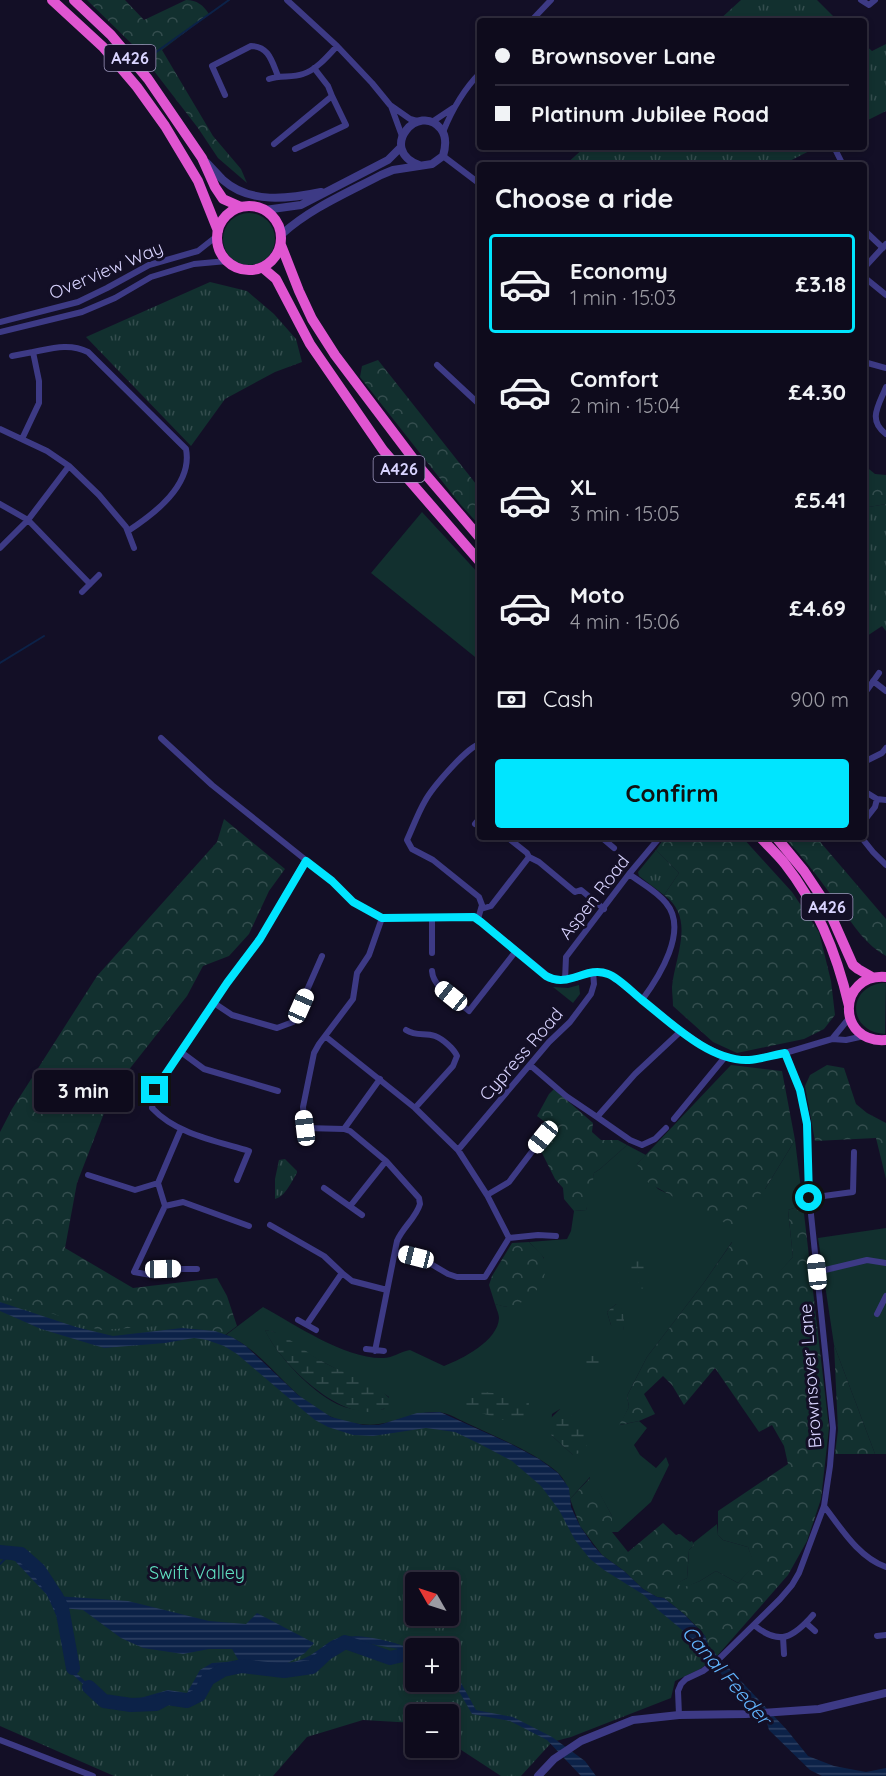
<!DOCTYPE html>
<meta charset="utf-8">
<style>
:root{--surface:#0e0b1c;--page:#171425;--text:#f1f3f6;--muted:#9b9ba3;--line:#2e2b3b;--accent:#00e5ff}
body{margin:0;font-family:Quicksand,sans-serif;background:var(--page);color:var(--text);height:100vh;display:flex;flex-direction:column;font-size:22px;white-space:nowrap}
*{box-sizing:border-box;margin:0}
p{font-size:20px;color:var(--muted)}
.icon{flex:none;width:33px;height:33px;fill:none;stroke:currentColor;stroke-width:2;stroke-linecap:round;stroke-linejoin:round}
.map{position:relative;flex:1;overflow:hidden}
.drawer{position:absolute;left:477px;top:162px;width:390px;height:678px;display:flex;flex-direction:column;background:var(--surface);border-radius:6px;box-shadow:0 3px 9px #0003,0 0 0 2px var(--line)}
.drawer>*{flex:none}
.banner{position:absolute;left:477px;top:18px;width:390px;height:132px;border-radius:6px;box-shadow:0 3px 9px #0003,0 0 0 2px var(--line);display:grid;align-content:center;height:132px;padding:0 18px;background:var(--surface)}
.needle{width:39px;rotate:309deg}
.controls{position:absolute;left:405px;top:1572px;display:grid;gap:12px}
.controls a{display:grid;place-items:center;width:54px;height:54px;border-radius:6px;background:var(--surface);box-shadow:0 3px 9px #0003,0 0 0 2px var(--line);font-size:30px}
.end{position:absolute;width:27px;height:27px;margin:-14px;border:8px solid #00e5ff;background:#111;box-shadow:0 0 0 3px #111}
.from{border-radius:50%}
.bubble{position:absolute;height:42px;border-radius:6px;background:var(--surface);box-shadow:0 3px 9px #0003,0 0 0 2px var(--line);font-size:20px;font-weight:800;line-height:42px;text-align:center}
.car{position:absolute;width:18px;height:36px;margin:-18px -9px;border-radius:8px;box-shadow:0 0 4px 2px #0007;background:linear-gradient(#fff 24%,#345 0 40%,#fff 0 76%,#345 0 86%,#fff 0)}
.banner b{display:flex;align-items:center;gap:21px;height:57px;font-size:22px}
.banner b+b{border-top:2px solid var(--line)}
.banner i{width:15px;height:15px;background:var(--text)}
ul{padding:0;list-style:none}
li{display:flex;align-items:center;gap:18px;height:99px;margin:0 12px 9px;padding:0 6px;border:3px solid transparent;border-radius:6px}
li div{flex:1}
li b{display:block;font-size:22px}
li em{font-style:normal;font-weight:800}
li.on{border-color:var(--accent)}
li>.icon{width:54px;height:54px;stroke-width:1.5}
h2{padding:0 18px;font-size:27px;line-height:72px}
.pay{display:flex;align-items:center;gap:15px;height:66px;padding:0 18px;font-size:22px}
.pay p{margin-inline-start:auto}
.cta{display:flex;gap:12px;margin-top:auto;padding:12px 18px}
.cta a{flex:1;height:69px;border-radius:6px;background:var(--accent);color:#111;font-size:24px;font-weight:800;line-height:69px;text-align:center}
.map>svg:first-child{display:block}
</style>
<div class="map">
<svg width="886" height="1776" viewBox="0 0 886 1776">
<defs>
<pattern id="forest-crowns" width="20" height="18" patternUnits="userSpaceOnUse" patternTransform="scale(1.5)"><rect width="20" height="18" fill="#12302f"/><path d="M2 6a3 3 0 1 1 6 0M12 15a3 3 0 1 1 6 0" fill="none" stroke="#344d4e"/></pattern>
<pattern id="wetland-marsh" width="20" height="14" patternUnits="userSpaceOnUse" patternTransform="scale(1.5)"><rect width="20" height="14" fill="#12302f"/><path d="M1 5h8M5 5V1M11 12h8M15 12V8" fill="none" stroke="#344d4e"/></pattern>
<pattern id="park-tufts" width="24" height="20" patternUnits="userSpaceOnUse" patternTransform="scale(1.5)"><rect width="24" height="20" fill="#12302f"/><path d="M3 7l-1-3M5 7V3M7 7l1-3M15 17l-1-3M17 17v-4M19 17l1-3" fill="none" stroke="#344d4e"/></pattern>
<pattern id="water-rules" width="6" height="5" patternUnits="userSpaceOnUse" patternTransform="scale(1.5)"><rect width="6" height="5" fill="#0c2248"/><path d="M0 2.5h6" fill="none" stroke="#2f4163"/></pattern>
</defs>
<rect width="100%" height="100%" fill="#130f26"/>
<path fill="#12302f" fill-rule="evenodd" d="M223 239a26 26 0 1 1 52 0a26 26 0 1 1-52 0Z
M422 512 480 575V661L371 573Z
M882 983H886L885 1034C848 1032 846 988 882 983Z
M579 985 580 994 573 1003 553 987 568 988Z
M795 1140 803 1205 788 1210 793 1257 777 1275 732 1242 703 1284 647 1357 627 1396 629 1407 620 1425 639 1421 647 1428 634 1445 640 1455 656 1468 666 1457 669 1465 651 1502 618 1532H612V1516L590 1477 570 1499C569 1488 565 1479 556 1471 532 1451 500 1439 471 1425 461 1421 448 1412 437 1412 417 1411 399 1421 379 1424 366 1426 347 1423 334 1418 292 1403 266 1350 226 1335L263 1307C296 1325 345 1359 383 1358 393 1358 401 1351 410 1350L444 1366C462 1359 498 1341 499 1318 499 1314 496 1308 495 1304L507 1307 544 1258 529 1242 567 1239 571 1231 574 1211 586 1210 594 1173 600 1169 627 1145 646 1155 637 1164 658 1189 681 1200 765 1189ZM616 1304 621 1308 624 1321 623 1330 611 1325 607 1312ZM265 1330 274 1332 317 1359 383 1393 389 1397 384 1409C368 1412 352 1411 337 1404 311 1391 278 1357 265 1330ZM560 1409 573 1455 551 1435 552 1414Z
M886 1228V1454H875L834 1345 818 1238Z
M717 1524 718 1535 723 1540 748 1547 755 1565 738 1583 716 1571 700 1581 682 1589 677 1583 687 1578 689 1550 694 1545 693 1543Z"/>
<path fill="url(#forest-crowns)" d="M87 0H125L144 20 186 0C197 0 203 5 209 14L162 50 213 136 241 169 247 183 218 158 198 128 137 49Z
M378 360 480 489V526L460 504 360 377 362 366Z
M864 465 875 474 886 475V504L869 507 864 502Z
M224 819 285 869 269 891 249 934 229 956 203 966 187 996 113 1090 77 1183 65 1248 133 1288 217 1278 227 1296 237 1326 205 1350 416 1582V1616L410 1648 0 1326V1132L12 1109 97 976 217 842Z
M665 837H742L792 892 819 932 831 981 835 1015 824 1029 804 1039 737 1053 713 1042 673 1006C673 1000 672 993 672 987 675 956 696 918 664 895L679 873 656 850Z
M784 837H816L886 919V956C866 945 854 926 841 908 823 884 805 859 784 837Z
M731 1065 782 1071 795 1140 765 1189 732 1225 708 1217 644 1180 637 1164Z
M827 1065 844 1068 856 1104 867 1113 886 1123V1179L876 1138 815 1141 805 1086 810 1075Z
M554 1089 593 1123 592 1132 601 1140H618L627 1145 600 1169 594 1173 591 1195 586 1210 574 1211 564 1199 563 1188 555 1179 540 1149 550 1134 546 1132 545 1122 537 1116 549 1094Z
M803 1205 829 1428 821 1499 807 1541 788 1575 717 1656 709 1647 705 1636 700 1630 684 1614 664 1598 657 1597 643 1589 624 1571 602 1555 580 1526 570 1499 591 1477 612 1516V1532L628 1552 663 1523 676 1535 680 1534 690 1542 692 1541 694 1545 689 1550 687 1578 678 1583 682 1588 700 1581 716 1571 738 1583 754 1565 748 1547 723 1540 718 1535V1511L788 1464 784 1446 772 1425 759 1432 715 1368 684 1405 672 1385 663 1376 644 1394 655 1414 639 1421 619 1425 629 1407 627 1396 647 1357 703 1284 733 1241 777 1274 793 1257 788 1210Z
M529 1242C533 1247 542 1253 544 1259 551 1282 530 1302 509 1307 505 1307 499 1305 495 1304L489 1285 492 1276 512 1243Z
M834 1345 875 1454H835L838 1430Z"/>
<path fill="url(#wetland-marsh)" d="M643 1253 645 1257 646 1284 642 1289 630 1267 640 1254Z
M616 1304 621 1305C623 1314 627 1326 621 1333H617L611 1325 607 1312Z
M265 1330C282 1331 303 1350 318 1359 340 1373 374 1380 391 1400V1404C353 1436 279 1363 265 1330Z
M594 1347C603 1352 605 1358 604 1368L599 1369 583 1367C583 1358 588 1352 594 1347Z
M466 1390 510 1395 529 1403 527 1418 514 1423 478 1412 461 1402Z
M560 1409C575 1415 584 1427 588 1443L583 1452 573 1455 551 1435 550 1419Z"/>
<path fill="url(#park-tufts)" fill-rule="evenodd" d="M741 0H817L838 21H718Z
M864 44 872 51 886 44V111L864 122Z
M585 147H817L782 165H565Z
M210 282 247 291 274 314 296 339 302 362 275 372 225 399 191 446 86 337Z
M864 502 869 507 886 504V631L882 626 864 638Z
M656 850 679 873 664 895 639 876 638 872Z
M285 1159 297 1171V1173C291 1182 286 1196 275 1199V1179L279 1160Z
M0 1295 99 1330 190 1324 215 1338 236 1346 302 1403 345 1427 437 1421 535 1468 589 1547 694 1633 712 1660 700 1669 675 1681 671 1698 571 1737 552 1742 521 1776H501L449 1742 448 1714H416L415 1723 363 1720 307 1737 273 1776H114L0 1726ZM416 1582H448V1616H416ZM416 1648H448V1682H416Z"/>
<path fill="url(#water-rules)" d="M0 1302 76 1327 113 1336 182 1328 215 1331 232 1337 246 1346 298 1395 331 1417 363 1425H379L417 1413 440 1412 511 1444 539 1459 558 1473 569 1488 571 1507 580 1526 593 1545 602 1555 624 1571 643 1589 657 1597 664 1598 684 1614 705 1636 709 1647 787 1730 808 1756 834 1766 866 1772 886 1768V1776H822L810 1770 769 1730 766 1720 744 1697 739 1695 702 1651 681 1629 657 1609 644 1595 604 1570 590 1559 575 1540 559 1510 541 1486 512 1461 480 1444 455 1432 426 1428 373 1436 353 1435 328 1427 315 1420 304 1411 237 1354 224 1346 207 1340 194 1338 165 1343 104 1348 41 1329 0 1311Z
M0 1550 17 1557 50 1592 63 1623 74 1671 100 1695 116 1701 126 1698 137 1699 168 1690 187 1693 200 1670 212 1663 239 1661 232 1649H209L183 1654 143 1648 121 1638 83 1610 62 1608 56 1596 128 1601 209 1621 246 1624 257 1613 314 1643 305 1653 288 1663C309 1660 316 1650 333 1640 354 1630 395 1642 415 1650V1654L410 1651 348 1640C333 1645 323 1658 308 1664 290 1671 271 1667 252 1665L251 1668 242 1666 241 1664C228 1665 212 1665 203 1676 197 1683 195 1691 188 1697L168 1696 157 1701 124 1703 117 1705 98 1698 71 1673 60 1624 47 1595 15 1561 0 1555Z
M449 1668 455 1672 476 1710 513 1717 552 1737 585 1761 596 1776H581L547 1740 510 1721 472 1714 449 1674Z"/>
<g fill="none" stroke-linecap="round" stroke-linejoin="round">
<path stroke="#0c2248" stroke-width="2" d="M152 55 229 0
M0 663 44 636
M0 1564 11 1553"/>
<path stroke="#0c2248" stroke-width="14" d="M0 1552 21 1554 39 1570 56 1596 62 1608 73 1668
M89 1687 104 1701 131 1705 156 1704 167 1698 187 1701 199 1695 208 1679 223 1670 242 1666 284 1671 312 1667 327 1653 345 1642 390 1658 416 1652"/>
<path stroke="#3d3a85" stroke-width="6" d="M287 0 337 46 372 83 390 105 410 119 417 121
M861 0 869 5 875 0
M531 21 551 0
M269 79C280 75 292 78 303 74 316 70 328 56 337 46
M225 95 212 66 251 46C269 46 272 62 278 76
M391 106 402 136
M432 122 453 108
M443 132C452 110 463 90 480 73
M274 144 332 96 328 86 314 68
M834 147 843 165
M295 149 346 125 332 96
M443 156 480 184
M864 230 883 248
M864 268 886 244
M864 277 886 295
M0 322 78 302 107 288 149 265 198 251 217 236
M0 332 82 312 115 298 151 277 194 264 227 261
M12 356 33 352
M864 362 886 368
M437 365 480 405
M886 387C879 405 867 420 886 434
M0 429 47 451 69 466 99 495 126 527 134 548
M22 439 39 403V381L33 352C53 348 70 343 88 352L186 449C193 485 154 514 128 531
M0 504 28 520 90 584
M0 548 28 520 69 466
M82 592 99 575
M873 681 886 691
M867 690 879 673
M161 738 212 785 332 881 353 902 382 918 473 917 478 919 553 980 576 978 589 972 609 974 683 1032 705 1047 728 1058 748 1060 785 1053 832 1039 846 1040 864 1036
M864 762 882 753 886 748
M864 791 877 799 886 800
M864 821 875 807 877 799
M475 824 480 818
M507 837 527 853 529 857 539 862 575 892 581 890 604 909
M601 837 614 848
M861 837 873 852 886 865
M629 874C641 883 657 891 666 903 689 930 659 977 642 1000
M481 909 491 906 529 857
M478 919 482 905 479 897 433 860 412 849 407 840C413 827 418 813 425 801 432 788 467 747 480 744
M432 953V918
M432 971C433 988 456 1000 469 1011L516 951
M565 980 566 957 629 874 660 837
M214 1003 232 1015 277 1028 293 1022 322 956
M406 1030C417 1037 425 1032 435 1036 443 1039 454 1049 457 1056L453 1066 415 1108
M325 1036 415 1108 458 1150 487 1195 509 1238 538 1235 556 1236
M832 1039 850 1017
M181 1052 204 1069 278 1091
M530 1065 566 1096 597 1117 635 1074 681 1031
M380 1079 344 1129 305 1128 303 1107 314 1053 319 1044 353 999 357 973 369 955 382 918
M597 1117 630 1140 642 1145 655 1139 666 1128
M674 1119 725 1057
M181 1129 158 1183 165 1206 134 1272 151 1275 163 1269H197
M344 1129 350 1131 386 1161 419 1198 420 1204C416 1218 403 1227 397 1241L375 1351
M458 1150 549 1042 570 1022 591 994 594 984 593 972
M88 1175 135 1190 158 1183
M237 1180 249 1151C216 1141 176 1134 152 1108L155 1090 227 983 260 939 305 861
M324 1188 362 1215
M487 1195 509 1182 543 1137
M809 1198 853 1192 854 1152
M351 1205 386 1161
M165 1206 183 1202 249 1226
M270 1225 324 1256 342 1273 352 1281 387 1290
M395 1252 426 1261 448 1274 457 1277H485L509 1238
M817 1272 867 1260 886 1263
M877 1314 886 1296
M298 1320 316 1330
M307 1324 342 1273
M366 1349 384 1351
M824 1506C841 1528 858 1557 886 1567
M806 1623 815 1631
M754 1625C779 1646 793 1638 813 1615
M877 1636 886 1635
M783 1637 784 1654
M679 1715 678 1691 681 1684 686 1679 703 1671 720 1658 780 1599 792 1585 799 1573 824 1506 830 1466 833 1428 808 1185V1124L800 1090 785 1053
M0 1740 93 1776"/>
<path stroke="#3d3a85" stroke-width="8" d="M207 163C213 169 218 175 223 180 250 204 288 199 321 192
M265 210 301 205 388 160 401 147
M282 234C311 208 347 193 381 175L393 170 432 164 443 156C446 146 447 137 441 129 419 101 377 149 419 165
M538 1776 554 1759 581 1741 633 1720 679 1715 746 1714 819 1709 886 1693"/>
<path stroke="#e055d1" stroke-width="10" d="M52 0 103 47 137 87 165 126 198 181 218 231
M74 0 111 35 148 79 202 158 215 187 223 199 241 207
M217 238a32 32 0 1 1 64 0a32 32 0 1 1-64 0Z
M281 245 299 291 312 319 335 355 421 469 480 538
M263 268 276 279 310 344 383 450 480 562
M760 837C768 846 778 855 785 864 818 906 837 954 849 1006
M776 837 804 871 826 904 853 965 858 969 872 977
M886 977C837 973 836 1044 886 1040"/>
</g>
<g fill="none" stroke-linecap="round" stroke-linejoin="round">
<path stroke="#00e5ff" stroke-width="8" d="M155 1090 227 983 260 939 306 861 332 881 353 902 382 918 474 917 481 922 546 976C569 989 586 965 608 974 619 978 633 993 642 1000 670 1022 710 1062 749 1060 761 1059 774 1055 785 1053L800 1090 807 1124 809 1198"/>
</g>
<g text-anchor="middle" dominant-baseline="central" stroke-width="6" stroke-linejoin="round" paint-order="stroke">
<g fill="#130f26" stroke="#9e99be" stroke-width="1.5">
<rect x="104.5" y="45" width="51" height="26" rx="4.5"/>
<rect x="373.5" y="456" width="51" height="26" rx="4.5"/>
<rect x="801.5" y="894" width="51" height="26" rx="4.5"/>
</g>
<g font-size="16" font-weight="bold" fill="#d9d4ff">
<text x="130" y="58">A426</text>
<text x="399" y="469">A426</text>
<text x="827" y="907">A426</text>
</g>
<g font-size="18" fill="#d9d4ff" stroke="#130f26">
<text transform="translate(106 270) rotate(-23)">Overview Way</text>
<text transform="translate(594 897) rotate(-52)">Aspen Road</text>
<text transform="translate(521 1054) rotate(-49)">Cypress Road</text>
<text transform="translate(810 1376) rotate(-94)">Brownsover Lane</text>
</g>
<g font-size="18" fill="#5fe0c0" stroke="#130f26">
<text x="197" y="1572">Swift Valley</text>
</g>
<g font-size="20" font-style="italic" fill="#62b6ff" stroke="#130f26">
<text transform="translate(727 1675) rotate(49)">Canal Feeder</text>
</g>
</g>
</svg>
<div class="controls">
<a><svg class="needle" viewBox="-14 -14 28 28"><path d="M0-13l5 13h-10z" fill="#e53935"/><path d="M0 13l5-13h-10z" fill="#9b9ba3"/></svg></a>
<a>+</a>
<a>−</a>
</div>
<i class="end from" style="left:809px;top:1198px"></i>
<i class="end" style="left:155px;top:1090px"></i>
<div class="bubble" style="left:34px;top:1070px;width:99px">3 min</div>
<i class="car" style="left:451px;top:996px;rotate:309deg"></i>
<i class="car" style="left:301px;top:1006px;rotate:24deg"></i>
<i class="car" style="left:305px;top:1128px;rotate:353deg"></i>
<i class="car" style="left:543px;top:1137px;rotate:219deg"></i>
<i class="car" style="left:416px;top:1257px;rotate:284deg"></i>
<i class="car" style="left:163px;top:1269px;rotate:89deg"></i>
<i class="car" style="left:817px;top:1272px;rotate:354deg"></i>
<div class="banner">
<b><i class="from"></i>Brownsover Lane</b>
<b><i></i>Platinum Jubilee Road</b>
</div>
<section class="drawer">
<h2>Choose a ride</h2>
<ul>
<li class="on"><svg class="icon" aria-label="car" viewBox="0 0 24 24"><path d="M5 17H2v-5l4-1 3-4h7l3 4 3 1v5h-3M9 17h6M6 11h13"/><circle cx="7" cy="17" r="2"/><circle cx="17" cy="17" r="2"/></svg><div><b>Economy</b><p>1 min · 15:03</p></div><em>£3.18</em></li>
<li><svg class="icon" aria-label="car" viewBox="0 0 24 24"><path d="M5 17H2v-5l4-1 3-4h7l3 4 3 1v5h-3M9 17h6M6 11h13"/><circle cx="7" cy="17" r="2"/><circle cx="17" cy="17" r="2"/></svg><div><b>Comfort</b><p>2 min · 15:04</p></div><em>£4.30</em></li>
<li><svg class="icon" aria-label="car" viewBox="0 0 24 24"><path d="M5 17H2v-5l4-1 3-4h7l3 4 3 1v5h-3M9 17h6M6 11h13"/><circle cx="7" cy="17" r="2"/><circle cx="17" cy="17" r="2"/></svg><div><b>XL</b><p>3 min · 15:05</p></div><em>£5.41</em></li>
<li><svg class="icon" aria-label="car" viewBox="0 0 24 24"><path d="M5 17H2v-5l4-1 3-4h7l3 4 3 1v5h-3M9 17h6M6 11h13"/><circle cx="7" cy="17" r="2"/><circle cx="17" cy="17" r="2"/></svg><div><b>Moto</b><p>4 min · 15:06</p></div><em>£4.69</em></li>
</ul>
<div class="pay"><svg class="icon" aria-label="cash" viewBox="0 0 24 24"><path d="M3 7h18v10H3z"/><circle cx="12" cy="12" r="2"/></svg>Cash<p>900 m</p></div>
<div class="cta"><a>Confirm</a></div>
</section>
</div>
